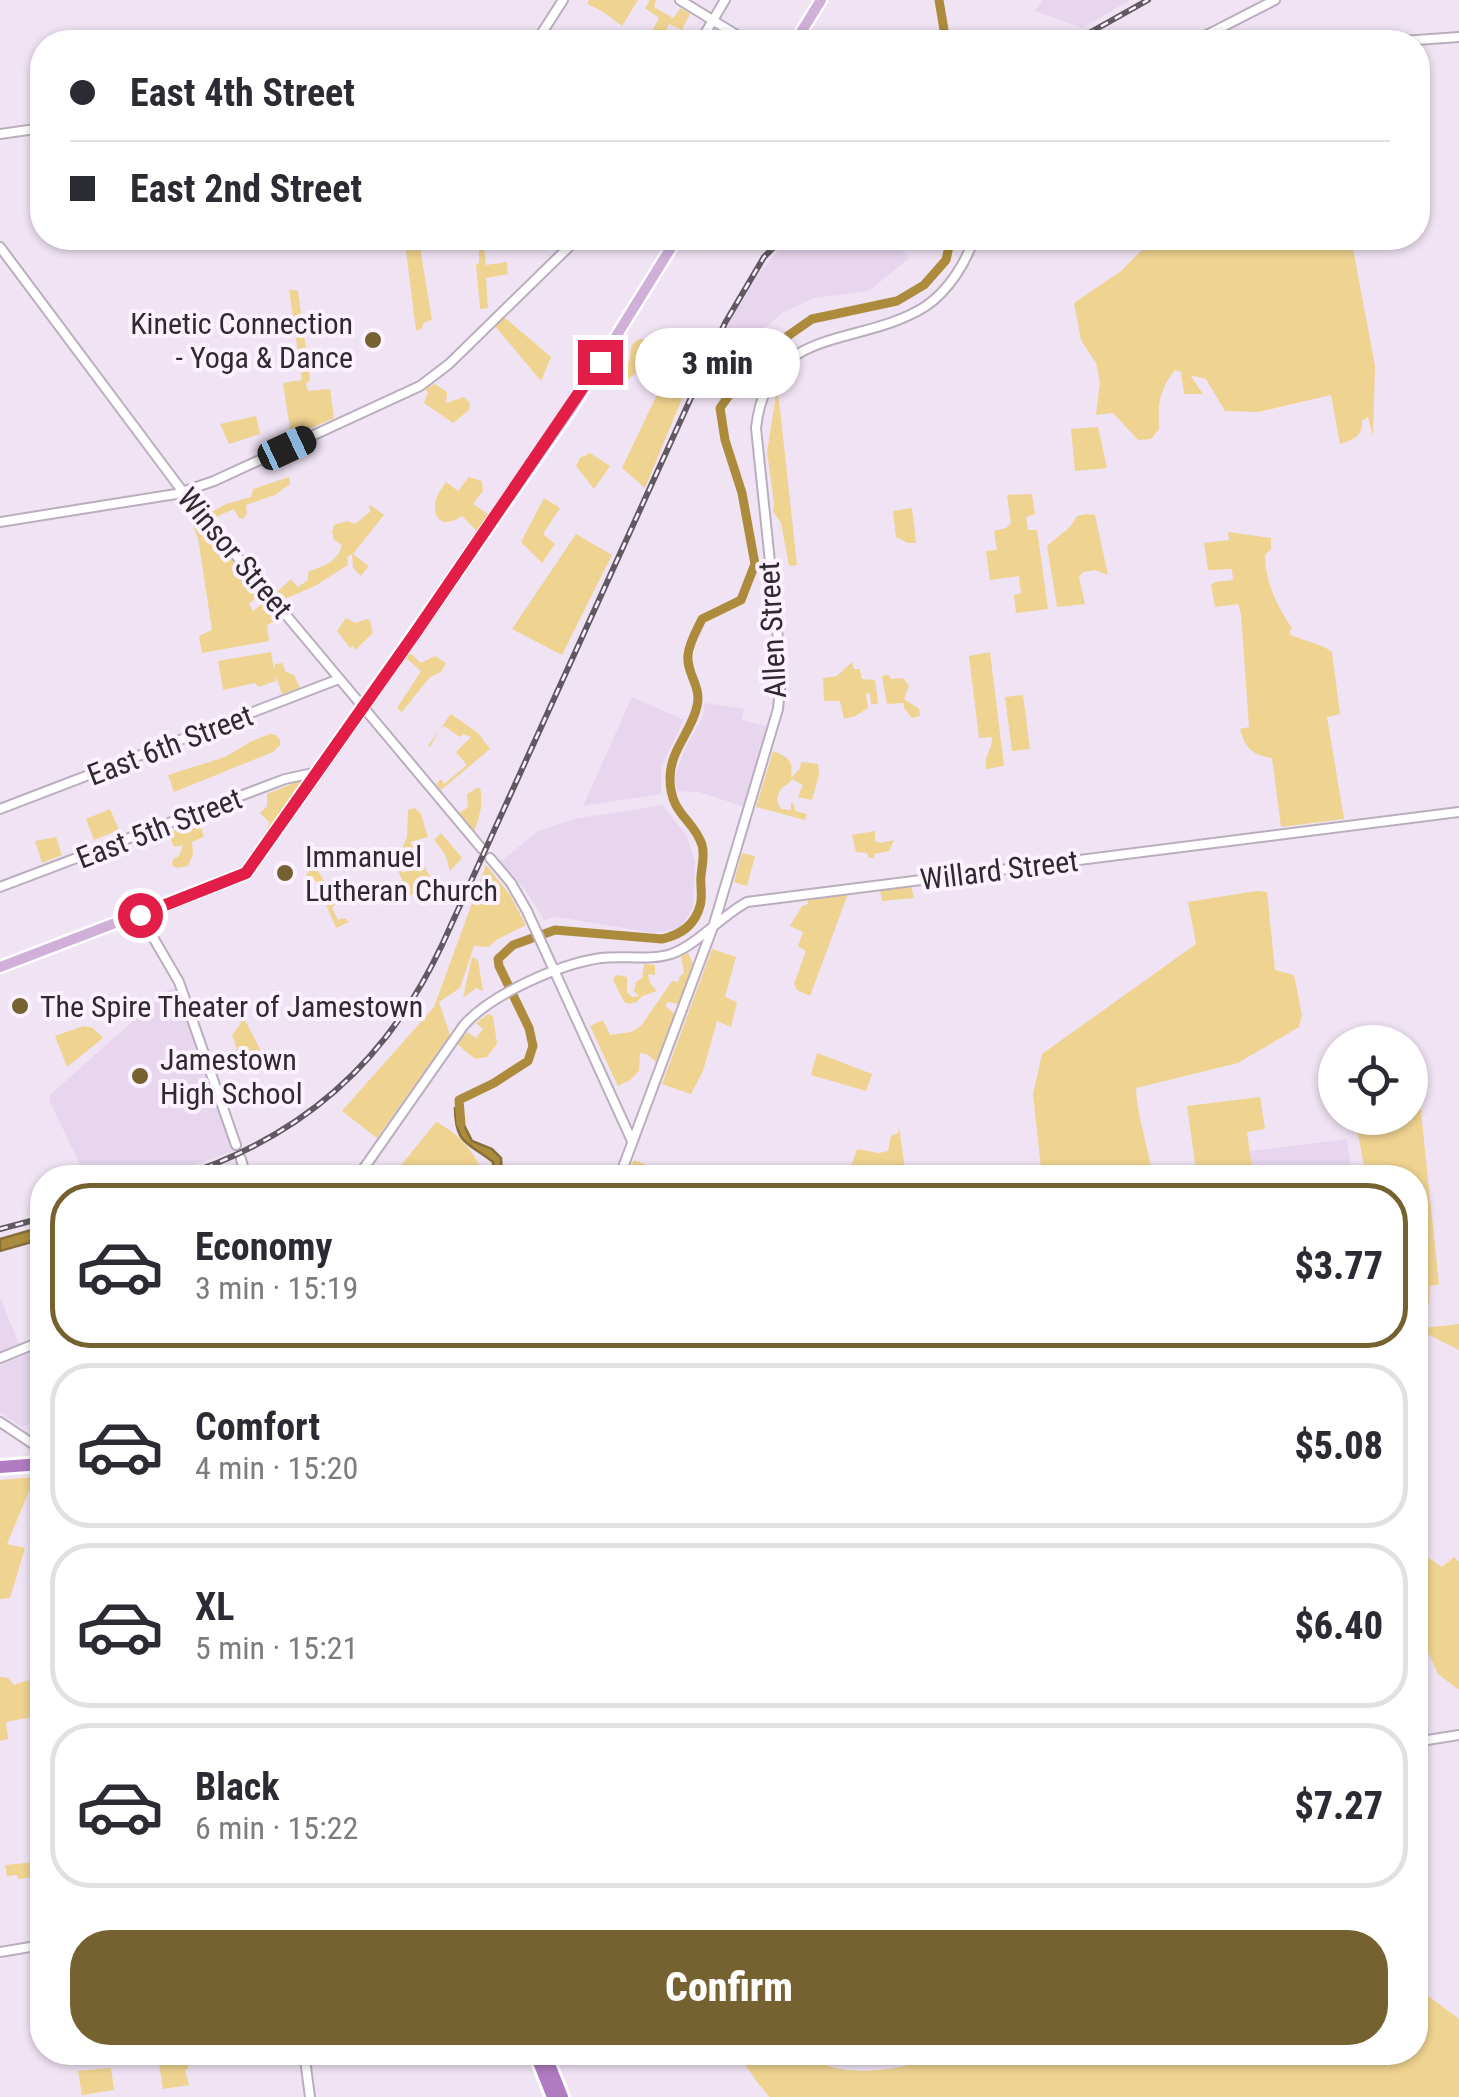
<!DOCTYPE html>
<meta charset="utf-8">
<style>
:root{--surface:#fff;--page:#f7f7f7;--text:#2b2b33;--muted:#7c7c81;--line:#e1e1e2;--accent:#766231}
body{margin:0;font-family:"Roboto Condensed",sans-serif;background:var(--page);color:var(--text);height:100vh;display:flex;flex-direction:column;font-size:38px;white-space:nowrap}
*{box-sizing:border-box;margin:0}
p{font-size:32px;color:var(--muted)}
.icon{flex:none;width:55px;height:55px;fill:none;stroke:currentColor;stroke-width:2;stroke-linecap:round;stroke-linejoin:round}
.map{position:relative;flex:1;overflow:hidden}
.sheet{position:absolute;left:30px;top:1165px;width:1398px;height:900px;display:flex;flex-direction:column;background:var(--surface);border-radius:40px;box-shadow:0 2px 8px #0004}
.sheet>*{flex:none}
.banner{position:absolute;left:30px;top:30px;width:1400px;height:220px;border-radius:40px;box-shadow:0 2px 8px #0004;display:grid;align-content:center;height:220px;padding:0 40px;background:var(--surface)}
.controls{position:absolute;left:1318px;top:1025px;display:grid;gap:20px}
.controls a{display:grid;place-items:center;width:110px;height:110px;border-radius:50%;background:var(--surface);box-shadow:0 2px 8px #0004;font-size:50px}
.end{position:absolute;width:45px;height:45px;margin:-22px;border:12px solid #e11d48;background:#fff;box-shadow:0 0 0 5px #fff}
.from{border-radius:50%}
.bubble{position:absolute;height:70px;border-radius:35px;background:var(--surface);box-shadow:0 2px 8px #0004;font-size:32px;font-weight:800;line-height:70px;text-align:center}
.car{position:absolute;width:30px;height:60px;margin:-30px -15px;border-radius:12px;box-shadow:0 0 8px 2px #0007;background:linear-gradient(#222 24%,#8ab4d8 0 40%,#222 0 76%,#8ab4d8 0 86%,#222 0)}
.banner b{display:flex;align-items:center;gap:35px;height:95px;font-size:38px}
.banner b+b{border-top:2px solid var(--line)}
.banner i{width:25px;height:25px;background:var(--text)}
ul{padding:18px 0 0;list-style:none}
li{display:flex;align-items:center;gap:30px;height:165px;margin:0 20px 15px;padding:0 20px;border:5px solid var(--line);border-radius:40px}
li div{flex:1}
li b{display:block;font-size:38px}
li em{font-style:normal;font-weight:800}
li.current{border-color:var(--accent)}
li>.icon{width:90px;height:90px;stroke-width:1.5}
.cta{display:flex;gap:20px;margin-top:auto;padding:20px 40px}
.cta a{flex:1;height:115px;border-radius:40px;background:var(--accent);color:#fff;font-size:40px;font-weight:800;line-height:115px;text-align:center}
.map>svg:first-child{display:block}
</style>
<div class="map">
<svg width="1459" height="2097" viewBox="0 0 1459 2097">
<rect width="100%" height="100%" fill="#f0e3f4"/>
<path fill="#e8d6ee" d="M1043 0H1130L1082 28 1035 11Z
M789 238H889L909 258 869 291 814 298 782 313 749 342 733 367 712 358 736 309 764 267Z
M632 697 684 720 661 767V794L583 806Z
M705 703 744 709 742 720 770 727 745 807 699 792 677 791 675 776 685 748 703 717Z
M662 805 687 836 695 862 693 908 681 928 654 933 557 917 544 920 524 888 500 862 538 831 574 819Z
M176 988 235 1151 156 1177H86L49 1100 51 1094 169 989Z
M1347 1139 1352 1177H1238L1235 1153Z
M0 1297 19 1344 0 1352Z
M42 1348V1419L21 1427 0 1412V1365Z"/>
<path fill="#efd390" d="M589 0H638L622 26 602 11 587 4Z
M650 0H656L654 7 673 18 681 8 690 14 682 30 669 24 660 42H621L627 34 646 42 659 18 645 8Z
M1154 238H1351L1375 366 1373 436 1368 417 1362 421C1363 436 1353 440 1340 444L1331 395 1258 412 1225 411 1206 379 1190 375 1203 394H1184L1181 372 1175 370C1159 390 1158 404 1159 429L1151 439 1138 440 1113 413 1096 415 1100 382 1096 363 1081 340 1074 303 1121 271Z
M419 241 432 320 423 323 422 329 416 330 405 243Z
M479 248H484L486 265 507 262 508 274 486 278 488 308 480 309 476 264 479 263Z
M289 289 298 291 310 380 306 384 308 391 330 389 334 418 293 436 291 435 283 383 302 380Z
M504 317 551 357 541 381 495 326Z
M640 339 648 340C643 357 644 369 628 379L623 374V368L630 360C631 349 629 343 640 339Z
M673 361 693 372 645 488 622 468Z
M435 384 447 392 446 403 464 397 470 403 469 410 453 423 424 403 428 392 425 389Z
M777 389 780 409 797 565 789 566 781 523 773 511 774 503 767 452Z
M256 416 260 434 229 444 220 424Z
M1098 427 1107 468 1075 471 1071 429Z
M590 453 610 466 594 489 576 466 580 458Z
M289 477 290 484 275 495 246 505 247 514 243 519 239 518 234 509 213 518 210 513 226 504 251 497 253 489Z
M469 477 482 481 483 491 473 504 488 514 477 531 462 516C447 526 434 524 435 505 435 497 442 488 446 482L458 491Z
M1032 494 1035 514 1026 517 1028 530H1037L1048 609 1016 613 1014 595 1021 593 1019 576 990 580 986 551 997 550 994 531 1006 528 1011 523 1007 495Z
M544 498 560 508 543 534 555 544 542 563 521 542Z
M370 505 384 515 353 554 369 566 361 576 353 568 352 554 347 557 348 565 315 586 282 600 277 592 291 579 298 587 308 580V572C325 565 337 563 342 545L334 540 332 532 334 525 347 521 355 524 371 511 369 508Z
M912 508 916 543H908L896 537 893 511Z
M1086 514 1095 515 1108 575 1095 570 1083 572 1079 577 1085 604 1057 607 1047 546 1070 527 1077 516Z
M201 521 261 594 249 604 253 611 266 601 279 619 267 625 269 641 202 653 199 636 212 630 198 538 193 526Z
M1228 532 1271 538V549L1265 555C1265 581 1277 607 1292 628L1289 634C1303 641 1321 643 1332 652L1340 714 1327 717 1344 819 1281 827 1272 758C1252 755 1245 748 1240 729L1249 727 1241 614 1238 604 1215 607 1211 585 1215 582 1233 580 1232 569 1208 570 1204 543 1229 540Z
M576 534 612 555 562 655 512 629Z
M346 618 355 623 367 619 370 621 373 633 355 650 353 646 350 648 337 631Z
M271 652 274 670 275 664 282 663 286 672 294 675 300 688 282 694 276 676V681L258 687 255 683 223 690 218 661Z
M990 652 1004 766 986 769C984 753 992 753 992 737L979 738 969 656Z
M410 653 421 663 435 656 446 663 441 672 430 677 402 712 397 708 421 671 406 658Z
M852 662 854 669H860L862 679 875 680 878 704H871L870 693 866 694 868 708 855 716 844 719 840 701H824L823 678 837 676Z
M889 675 891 679 903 678 909 686 904 699 919 709 920 716 912 718 904 708V703L887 704 882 676Z
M1023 695 1030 749 1012 751 1005 697Z
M451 714 478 733 490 749 441 790 436 784 441 779 444 784 467 765 456 752 471 737 463 734 460 737 444 726 440 729 430 747 428 746 450 715Z
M270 734 276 735 280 740V745L273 752 174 792 168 775 225 757 252 741Z
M773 751C790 758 793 761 791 778L800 768 801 762 818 764 819 775 812 800 798 797 803 785 792 779C786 789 779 784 777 801L781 809 791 810V802L794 804 795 811 807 814 805 820 756 807Z
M303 779 272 824 268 829 267 828 270 823 260 813 267 806V794Z
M477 788H480C484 804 479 817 474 832L459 813 468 807 467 794Z
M415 808 421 814 428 837 410 842 414 848 419 849C417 862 430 873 435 884L405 898 400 889 404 884 397 868 399 867 403 873 415 867 403 846 407 837 408 810Z
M110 809 119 830 94 840 86 819Z
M199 821 204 837 192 842 193 854 188 866 177 868 172 865 173 859 179 856 183 845 174 847 168 833Z
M875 831V841L881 843 894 840 889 851 874 854V858H869L867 853 856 852 852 835Z
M441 833 462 858 450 871 445 854 434 840Z
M56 837 62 855 42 863 35 841Z
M742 853 755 856 747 886 734 882Z
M314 865 337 902 332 908 338 920 345 918 349 922 336 928 316 881 306 875Z
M486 865 510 895 526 925 496 940 489 947 474 946 460 988 439 1002 450 1035 377 1138 342 1111 434 1007Z
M911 886 914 898 882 901 880 890Z
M1256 891 1267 892 1275 970 1294 975 1302 1015 1299 1027 1238 1063 1136 1088C1137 1118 1149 1147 1152 1177H1042L1033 1094 1042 1054 1196 944 1188 902Z
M848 894 846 899 810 996 797 990 794 984 806 951 798 946 803 932 790 926 802 906 808 904 807 899Z
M712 949 736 957 725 997 737 1002 731 1027 717 1021 703 1071 691 1094 662 1084Z
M688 953 693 964 678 1004 668 1002 665 1006 675 1014 656 1062 647 1054 640 1053 639 1071 630 1080 618 1086 590 1026 603 1020 610 1035 631 1032 641 1026 672 981 678 982 680 976 684 973 681 955Z
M472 957 478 960 483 991 476 988 463 998Z
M644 964 655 965V975L648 974 650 983 657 991 642 996 637 1002 629 1004 624 1002 614 982V977L618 975 627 977V992L632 997 639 996 634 991 636 982 642 978Z
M488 1014 493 1016 497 1044 487 1057 475 1059 457 1044 467 1032 476 1038 483 1029 476 1023Z
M243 1016 265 1059 243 1067 240 1060 217 1066 214 1058 237 1049 232 1035 240 1025Z
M84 1026 93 1028 103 1038 67 1067 55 1036Z
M1414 1045 1439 1284 1430 1286 1429 1307 1415 1208V1178L1366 1177 1355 1118H1410V1057L1414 1054Z
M817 1053 872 1074 866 1091 811 1075Z
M1260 1097 1265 1129 1247 1132 1253 1176 1197 1177 1187 1106Z
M436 1122C460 1134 475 1153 485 1177L401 1178 395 1173Z
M899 1127 906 1177H847L857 1149 879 1153 888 1151 891 1136 898 1133Z
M634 1160 669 1173 667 1177H642L628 1171Z
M1459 1324V1350L1425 1333 1415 1332V1329Z
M35 1477 7 1544 25 1548 10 1598 0 1599V1480Z
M1417 1550 1442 1567 1454 1557 1459 1562V1690L1438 1674 1415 1624V1551Z
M42 1662V1715L6 1722 8 1739 0 1741V1677L8 1678 14 1685 41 1676Z
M38 1862 42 1876 18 1879 17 1875 7 1876 5 1865Z
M1415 1986 1459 2019V2097H770L757 2082 737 2053H810C827 2077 882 2072 908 2065 918 2062 929 2056 938 2052H1415Z
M186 2053 188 2069 185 2070 189 2085 163 2089 158 2057Z
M111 2068 114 2090 82 2095 78 2071Z"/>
<path fill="#ac8c3c" stroke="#866f38" stroke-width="2.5" d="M455 1107 472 1141 492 1149 501 1158 502 1177H494L493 1162C468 1142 455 1145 455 1107Z
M42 1227V1239L0 1251V1239Z"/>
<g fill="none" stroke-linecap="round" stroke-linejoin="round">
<path stroke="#ac8c3c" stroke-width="9" d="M939 0 946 42
M461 1124 459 1100 494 1083 528 1061 533 1046 529 1028 499 966 498 959 513 945 555 930 662 939C680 935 695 925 700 906 703 897 700 885 701 876 702 865 705 855 702 845 693 818 670 815 670 778 670 750 692 731 697 706 702 687 686 673 688 655 689 643 697 630 702 619L741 600 755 564 742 493 725 440 720 408 755 359 812 319 897 301 924 285 946 260 951 238"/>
<defs>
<path id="minor" d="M680 0 748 42
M536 42 563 0
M700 42 725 0
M1193 42 1275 0
M1388 42 1459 37
M0 134 42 128
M0 247 183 492 482 849
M0 522 176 494 214 481 420 386 449 364 578 238
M0 809 339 679
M490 858 511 883 527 911 632 1141
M0 887 285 779 318 772
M140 915 179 982 236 1145
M241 1159 246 1178
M357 1178 464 1025C492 994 559 964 601 958 624 955 649 961 671 954 697 945 721 916 747 902L1459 812
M619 1178 714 924 778 709 781 676 779 648 756 428C768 322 859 349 926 306 948 291 966 263 974 238
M0 1358 42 1341
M0 1422 42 1450
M1415 1742 1459 1735
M0 1952 42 1945
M304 2052 310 2097"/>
<path id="major" d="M795 42 821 0
M0 967 246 873 571 409 677 238"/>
<path id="highway" d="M0 1467 42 1464
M535 2052 553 2097
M544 2052 562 2097"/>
</defs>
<use href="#minor" stroke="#baaebe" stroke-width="12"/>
<use href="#major" stroke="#fff" stroke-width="15"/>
<use href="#highway" stroke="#fff" stroke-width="18"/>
<use href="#minor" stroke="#fff" stroke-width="8"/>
<use href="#major" stroke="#d0b0d9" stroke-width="10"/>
<use href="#highway" stroke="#b07bc0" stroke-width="12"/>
<defs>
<path id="rail" d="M1073 42 1148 0
M175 1178C300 1139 386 1064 442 945L725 323 764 257 783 238
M0 1229 42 1218"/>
</defs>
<use href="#rail" stroke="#605962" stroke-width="6"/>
<use href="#rail" stroke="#fbf1ff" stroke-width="2.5" stroke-dasharray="8" stroke-linecap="butt"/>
</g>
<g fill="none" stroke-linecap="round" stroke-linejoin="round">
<path stroke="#e11d48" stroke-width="12" d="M140 915 246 873 416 632 600 362"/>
</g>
<g fill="#766231" stroke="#fbf1ff" stroke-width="4">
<circle cx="373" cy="340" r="10"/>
<circle cx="285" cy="873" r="10"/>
<circle cx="20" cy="1006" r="10"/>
<circle cx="140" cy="1076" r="10"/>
</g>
<g text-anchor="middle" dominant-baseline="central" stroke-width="8" stroke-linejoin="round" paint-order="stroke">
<g font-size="30" fill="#2f2a30" stroke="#fbf1ff" text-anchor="start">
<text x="353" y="323" text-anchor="end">Kinetic Connection<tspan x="353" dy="34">- Yoga &amp; Dance</tspan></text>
<text x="305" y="856">Immanuel<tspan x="305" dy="34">Lutheran Church</tspan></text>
<text x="40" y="1006">The Spire Theater of Jamestown</text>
<text x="160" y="1059">Jamestown<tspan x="160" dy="34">High School</tspan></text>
</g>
<g font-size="30" fill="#2f2a30" stroke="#fbf1ff">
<text transform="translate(235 553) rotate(50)">Winsor Street</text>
<text transform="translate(772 630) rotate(-93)">Allen Street</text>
<text transform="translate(170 745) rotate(-21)">East 6th Street</text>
<text transform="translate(159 828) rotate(-21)">East 5th Street</text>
<text transform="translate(999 870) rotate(-7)">Willard Street</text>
</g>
</g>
</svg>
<div class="controls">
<a><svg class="icon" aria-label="locate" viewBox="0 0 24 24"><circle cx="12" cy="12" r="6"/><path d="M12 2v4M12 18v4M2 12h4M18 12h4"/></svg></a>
</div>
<i class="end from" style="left:140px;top:915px"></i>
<i class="end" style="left:600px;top:362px"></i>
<div class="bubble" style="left:635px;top:328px;width:165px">3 min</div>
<i class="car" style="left:287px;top:448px;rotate:65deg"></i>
<div class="banner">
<b><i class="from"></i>East 4th Street</b>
<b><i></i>East 2nd Street</b>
</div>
<section class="sheet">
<ul>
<li class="current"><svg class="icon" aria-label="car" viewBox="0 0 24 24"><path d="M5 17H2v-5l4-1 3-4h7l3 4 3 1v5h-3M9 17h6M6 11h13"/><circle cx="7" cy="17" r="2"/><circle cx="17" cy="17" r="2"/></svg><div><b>Economy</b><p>3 min · 15:19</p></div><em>$3.77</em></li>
<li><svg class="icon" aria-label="car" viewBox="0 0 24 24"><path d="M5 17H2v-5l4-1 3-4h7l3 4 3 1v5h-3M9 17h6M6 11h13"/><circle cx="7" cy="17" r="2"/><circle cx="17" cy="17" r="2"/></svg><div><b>Comfort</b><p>4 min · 15:20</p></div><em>$5.08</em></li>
<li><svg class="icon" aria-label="car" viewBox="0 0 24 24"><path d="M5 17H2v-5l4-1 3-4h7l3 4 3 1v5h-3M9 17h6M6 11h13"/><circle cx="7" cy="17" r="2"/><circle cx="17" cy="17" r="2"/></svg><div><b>XL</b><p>5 min · 15:21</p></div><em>$6.40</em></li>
<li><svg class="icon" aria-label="car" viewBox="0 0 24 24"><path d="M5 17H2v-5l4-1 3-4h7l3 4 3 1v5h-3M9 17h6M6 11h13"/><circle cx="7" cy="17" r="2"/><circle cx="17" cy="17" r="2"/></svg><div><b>Black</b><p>6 min · 15:22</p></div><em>$7.27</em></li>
</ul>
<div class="cta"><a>Confirm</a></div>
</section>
</div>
